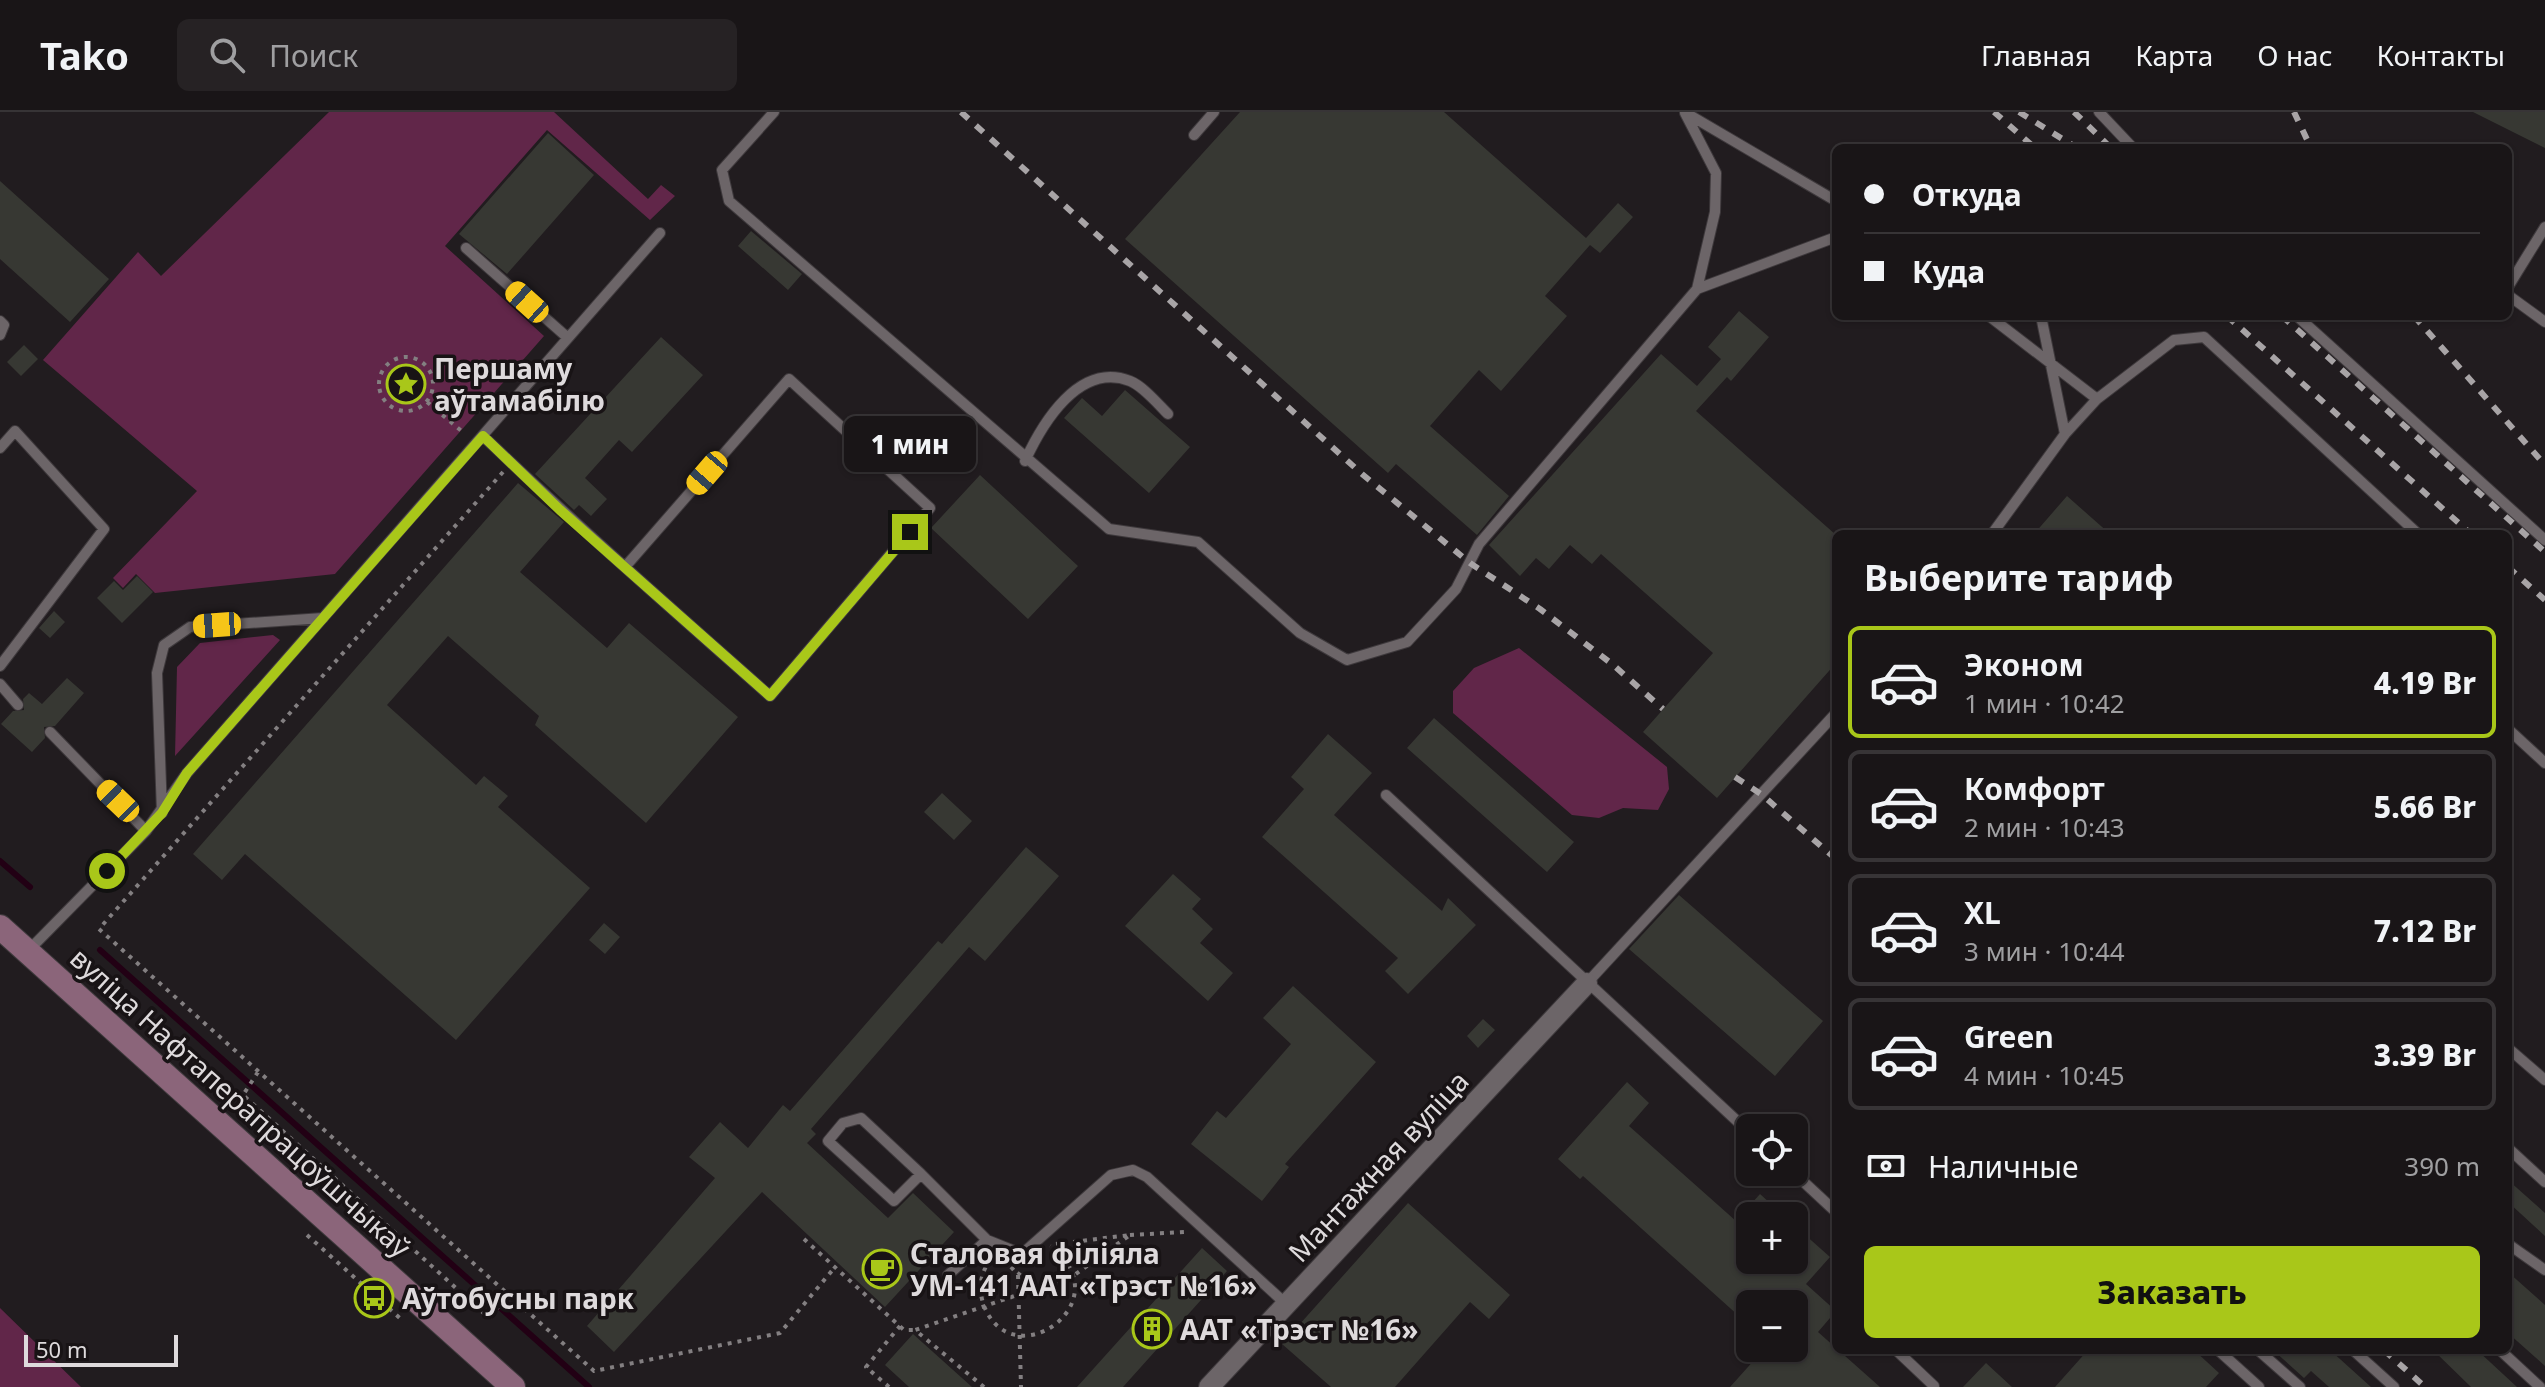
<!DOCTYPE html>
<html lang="ru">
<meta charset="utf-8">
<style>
:root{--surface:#191517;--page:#262224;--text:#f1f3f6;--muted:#9f9fa1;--line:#373436;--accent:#a9c719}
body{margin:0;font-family:"Noto Sans",sans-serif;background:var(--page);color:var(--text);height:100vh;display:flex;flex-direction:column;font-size:30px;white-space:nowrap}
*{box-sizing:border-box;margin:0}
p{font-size:26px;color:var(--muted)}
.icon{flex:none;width:44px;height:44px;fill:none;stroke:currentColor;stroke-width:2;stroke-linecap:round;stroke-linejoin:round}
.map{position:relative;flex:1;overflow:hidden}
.panel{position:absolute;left:1832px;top:418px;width:680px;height:824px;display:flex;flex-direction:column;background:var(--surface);border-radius:12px;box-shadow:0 2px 6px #0004,0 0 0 2px var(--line)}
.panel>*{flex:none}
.banner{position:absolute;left:1832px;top:32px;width:680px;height:176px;border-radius:12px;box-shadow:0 2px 6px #0004,0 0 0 2px var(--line);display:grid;align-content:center;height:176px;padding:0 32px;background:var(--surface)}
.buttons{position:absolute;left:1736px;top:1002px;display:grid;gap:16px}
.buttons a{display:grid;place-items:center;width:72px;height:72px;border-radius:12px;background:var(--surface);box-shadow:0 2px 6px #0004,0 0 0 2px var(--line);font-size:40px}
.scale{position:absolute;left:24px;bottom:20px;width:154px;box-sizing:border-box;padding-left:8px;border:4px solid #dedadc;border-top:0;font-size:22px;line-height:28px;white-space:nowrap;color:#dedadc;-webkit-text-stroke:6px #181315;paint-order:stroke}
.end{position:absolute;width:36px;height:36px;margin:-18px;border:10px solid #a9c719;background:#111;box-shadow:0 0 0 4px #111}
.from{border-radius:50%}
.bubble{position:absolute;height:56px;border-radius:12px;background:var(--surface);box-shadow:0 2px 6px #0004,0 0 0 2px var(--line);font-size:26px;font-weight:800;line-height:56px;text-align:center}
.car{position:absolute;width:24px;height:48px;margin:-24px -12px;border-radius:10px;box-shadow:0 0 6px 2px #0007;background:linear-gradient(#f5c518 24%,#345 0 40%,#f5c518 0 76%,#345 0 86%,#f5c518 0)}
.banner b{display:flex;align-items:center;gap:28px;height:76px;font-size:30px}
.banner b+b{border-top:2px solid var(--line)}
.banner i{width:20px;height:20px;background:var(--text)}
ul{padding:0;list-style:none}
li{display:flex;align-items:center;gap:24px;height:112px;margin:0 16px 12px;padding:0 16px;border:4px solid var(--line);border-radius:12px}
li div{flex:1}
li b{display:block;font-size:30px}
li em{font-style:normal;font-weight:800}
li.selected{border-color:var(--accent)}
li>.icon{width:72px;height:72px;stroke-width:1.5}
h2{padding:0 32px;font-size:36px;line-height:96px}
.pay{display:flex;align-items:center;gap:20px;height:88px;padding:0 32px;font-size:30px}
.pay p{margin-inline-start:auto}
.action{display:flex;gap:16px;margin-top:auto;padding:16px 32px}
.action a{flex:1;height:92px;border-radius:12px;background:var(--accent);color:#111;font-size:32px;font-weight:800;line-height:92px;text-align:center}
header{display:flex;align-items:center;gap:48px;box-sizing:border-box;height:112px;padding:0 40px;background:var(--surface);border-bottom:2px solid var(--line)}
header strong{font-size:38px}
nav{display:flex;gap:44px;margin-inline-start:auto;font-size:28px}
.search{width:560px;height:72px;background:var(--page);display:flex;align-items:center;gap:20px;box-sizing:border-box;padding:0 28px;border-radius:12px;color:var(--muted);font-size:30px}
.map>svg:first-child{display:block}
</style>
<header>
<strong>Tako</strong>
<div class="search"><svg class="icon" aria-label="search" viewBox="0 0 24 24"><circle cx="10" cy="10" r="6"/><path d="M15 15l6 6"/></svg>Поиск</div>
<nav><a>Главная</a><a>Карта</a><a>О нас</a><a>Контакты</a></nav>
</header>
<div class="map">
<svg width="2545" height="1275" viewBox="0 0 2545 1275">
<rect width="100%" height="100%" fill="#211c1f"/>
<path fill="#612649" d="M329 0H554L648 87 661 73 675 84 650 108 547 18 445 134 544 224 335 462 155 481 136 462 123 476 113 466 197 379 43 248 138 140 161 164Z
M273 523 280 528 175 644 177 555 200 531Z
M1519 536 1667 655 1669 677 1658 698 1623 696 1599 706 1572 703 1453 601V579L1474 556Z
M0 1196 81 1275H0Z"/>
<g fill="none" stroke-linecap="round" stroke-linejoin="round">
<path stroke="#220014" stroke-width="6" d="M0 749 30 775
M100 838 589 1275"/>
</g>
<path fill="#373833" d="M1240 0H1444L1586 126 1618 91 1633 105 1600 141 1590 133 1545 184 1567 204 1501 279 1479 258 1430 314 1509 384 1477 423 1396 352 1388 361 1125 127Z
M2473 0H2545V36Z
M548 21 594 63 507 162 459 122Z
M0 69 109 167 70 210 0 147Z
M751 119 802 162 788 178 738 134Z
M1739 199 1769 225 1731 269 1727 265 1696 299 1836 423V551L1717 686 1643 620 1713 541 1601 442 1592 452 1570 433 1549 457 1536 446 1520 464 1489 433 1661 242 1697 274 1721 247 1708 235Z
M661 225 703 263 632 340 619 328 585 366 607 387 591 404 579 393 574 398 535 362Z
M24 233 38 247 21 264 7 250Z
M1125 278 1190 335 1149 381 1064 306 1082 286 1102 304Z
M980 363 1078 454 1028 507 931 416Z
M518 371 564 410 520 460 607 536 629 511 738 605 646 711 535 613 539 604 448 524 387 593 476 673 484 664 508 684 498 695 590 776 456 928 245 742 222 768 193 742Z
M2067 384 2110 422H2034Z
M137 464 153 480 122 511 97 486 114 469 123 478Z
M54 499 65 510 50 526 39 516Z
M67 566 84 581 55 614 44 615 45 626 32 640 1 612 13 599 24 598 23 587 29 581 42 592Z
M1434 606 1574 730 1547 760 1407 636Z
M1328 622 1372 661 1334 703 1442 799 1448 786 1476 813 1408 882 1385 859 1398 846 1262 725 1304 677 1291 665Z
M942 681 972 709 954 728 924 700Z
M1026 735 1059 764 985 849 969 835 811 1017 816 1022 807 1031 888 1106 913 1081 954 1120 885 1195 762 1080 614 1240 587 1214 715 1066 689 1045 720 1010 748 1036 783 993 790 999 938 829 942 832Z
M1173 762 1201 787 1192 797 1213 817 1200 831 1233 861 1208 889 1125 814Z
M1679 783 1823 909 1775 964 1629 837Z
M604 811 620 825 605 842 589 828Z
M1293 874 1376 950 1285 1052 1289 1055 1262 1089 1191 1032 1217 999 1226 1006 1291 932 1263 906Z
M1483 907 1495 918 1478 936 1467 924Z
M1627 970 1649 991 1629 1014 1736 1109 1760 1082 1784 1104H1750V1148H1794V1113L1830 1145 1806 1172 1836 1199 1818 1220 1880 1275H1730L1765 1236H1794V1192H1750V1214L1583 1064 1580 1067 1558 1047Z
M2508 1068 2545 1101V1124L2508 1090Z
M1408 1091 1510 1183 1489 1207 1470 1190 1395 1275H1331L1282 1232Z
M1202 1136 1227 1159 1123 1275H1077Z
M2508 1160 2545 1193V1254L2508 1221Z
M913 1222 972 1275H909L885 1253Z
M2088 1238H2194L2219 1261 2206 1275H2055Z
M2273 1238H2330L2371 1275H2329L2311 1259 2304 1266Z
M2433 1238H2477L2517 1275H2471Z
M1986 1251 2012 1275H1963Z"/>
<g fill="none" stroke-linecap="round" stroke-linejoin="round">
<defs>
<path id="service" d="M774 0 722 58 729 89 1109 417 1198 430 1300 521 1347 548 1407 530 1456 477 1479 432 1697 177 1836 125
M2099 0 2133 36
M1685 1 1716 61 1715 100 1697 177
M1686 1 1836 89
M1194 23 1214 0
M466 136 568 226
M2508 175 2545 115
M2508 183 2545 210
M1989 204 2097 287
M2041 204 2065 322
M2297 204 2545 428
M0 209 4 213 0 223
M483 324C576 413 673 498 770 584L930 396 789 267 625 455
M0 336 15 319 104 417 0 554
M1025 349C1042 312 1079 249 1130 269 1143 274 1158 292 1168 302
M1992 422 2065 322 2097 287 2174 228 2204 225 2418 422
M0 572 18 593
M2508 617 2545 651
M50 620 146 719
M1386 683 1750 1021
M162 701 157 561 164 533 190 515 323 506
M28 839 146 719 187 661 660 121
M1587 871 1836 601
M2508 936 2545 968
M861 1006 921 1062 894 1089 828 1029 843 1011Z
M2508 1036 2545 1070
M1793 1060 1836 1100
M921 1062 987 1128 1022 1142 1111 1063 1133 1058 1147 1065 1286 1192
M2508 1132 2545 1158
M948 1163 987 1128
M1896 1238 1934 1274
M2218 1238 2259 1275
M2258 1238 2300 1275
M2353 1238 2394 1275
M2500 1238 2540 1275"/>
<path id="minor" d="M1209 1275 1587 871"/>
<path id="secondary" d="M0 815 513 1275"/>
</defs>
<use href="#service" stroke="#3e393c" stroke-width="12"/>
<use href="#minor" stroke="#3e393c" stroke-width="22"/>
<use href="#secondary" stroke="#3e393c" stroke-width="26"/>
<path stroke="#837f81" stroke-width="4" stroke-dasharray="4 6" stroke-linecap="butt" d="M379 272a27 27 0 1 1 54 0a27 27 0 1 1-54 0Z
M427 290 465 322
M503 360 99 817 594 1259 780 1221 835 1155
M258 960 243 983 489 1206 508 1183
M331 1086 343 1074
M307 1123 402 1208
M1130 1123 1184 1120
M804 1127 904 1218H915
M991 1147C980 1161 978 1177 984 1194 1013 1267 1124 1189 1050 1134
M1011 1155 1018 1163 1024 1156
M1018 1163 1021 1275
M889 1275 866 1255 900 1214
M984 1275 915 1218 1073 1164 1130 1123 1056 1132"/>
<use href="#service" stroke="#6c6568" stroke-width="10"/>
<use href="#minor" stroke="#6c6568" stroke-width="20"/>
<use href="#secondary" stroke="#8b657a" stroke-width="24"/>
<path stroke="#a8a4a6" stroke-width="6" stroke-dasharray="10 10" stroke-linecap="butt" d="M961 0 1362 362 1470 451 1540 497 1612 552 1663 597
M1994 0 2035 36
M2019 0 2077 36
M2074 0 2111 36
M2294 0 2311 36
M2227 204 2471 422
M2282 204 2545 440
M2414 204 2545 353
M2508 455 2545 488
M1735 665 1761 682 1836 747
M2384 1238 2425 1275"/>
</g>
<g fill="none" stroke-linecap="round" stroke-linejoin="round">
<path stroke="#a9c719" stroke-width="10" d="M107 759 162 701 187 661 483 324 560 398 770 584 910 420"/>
</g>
<defs>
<symbol id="sight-ring" viewBox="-11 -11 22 22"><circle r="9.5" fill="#181315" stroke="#a9c719" stroke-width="1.5"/><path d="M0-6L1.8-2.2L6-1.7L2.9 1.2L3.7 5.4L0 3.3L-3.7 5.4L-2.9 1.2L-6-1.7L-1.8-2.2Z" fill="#a9c719"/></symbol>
<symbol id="cafe-ring" viewBox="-11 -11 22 22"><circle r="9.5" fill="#181315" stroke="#a9c719" stroke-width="1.5"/><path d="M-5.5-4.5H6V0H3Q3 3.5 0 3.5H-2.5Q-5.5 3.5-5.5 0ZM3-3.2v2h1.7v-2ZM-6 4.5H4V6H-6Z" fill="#a9c719"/></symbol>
<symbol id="bus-ring" viewBox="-11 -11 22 22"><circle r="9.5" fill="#181315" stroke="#a9c719" stroke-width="1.5"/><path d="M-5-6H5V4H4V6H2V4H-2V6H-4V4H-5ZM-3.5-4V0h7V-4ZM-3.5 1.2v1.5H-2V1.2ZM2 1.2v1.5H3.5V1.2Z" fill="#a9c719"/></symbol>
<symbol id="building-ring" viewBox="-11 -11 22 22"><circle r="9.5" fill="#181315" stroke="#a9c719" stroke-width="1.5"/><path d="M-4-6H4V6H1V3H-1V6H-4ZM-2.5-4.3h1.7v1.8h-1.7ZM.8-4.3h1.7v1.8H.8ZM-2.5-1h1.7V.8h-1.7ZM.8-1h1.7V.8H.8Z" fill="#a9c719"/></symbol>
</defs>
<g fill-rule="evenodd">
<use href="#sight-ring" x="384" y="250" width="44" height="44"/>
<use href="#cafe-ring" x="860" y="1135" width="44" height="44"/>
<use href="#bus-ring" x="352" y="1164" width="44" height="44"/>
<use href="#building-ring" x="1130" y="1195" width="44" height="44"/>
</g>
<g text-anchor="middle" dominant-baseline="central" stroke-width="7" stroke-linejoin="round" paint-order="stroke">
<g font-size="28" font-weight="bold" fill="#dedadc" stroke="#181315" text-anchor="start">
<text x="434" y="256">Першаму<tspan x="434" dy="32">аўтамабілю</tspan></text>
<text x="910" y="1141">Сталовая філіяла<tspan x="910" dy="32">УМ-141 ААТ «Трэст №16»</tspan></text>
<text x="402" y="1186">Аўтобусны парк</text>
<text x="1180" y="1217">ААТ «Трэст №16»</text>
</g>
<g font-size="28" fill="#dedadc" stroke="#181315">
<text transform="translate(241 990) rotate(42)">вуліца Нафтаперапрацоўшчыкаў</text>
<text transform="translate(1378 1054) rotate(-47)">Мантажная вуліца</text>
</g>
</g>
</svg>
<div class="buttons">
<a><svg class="icon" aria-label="locate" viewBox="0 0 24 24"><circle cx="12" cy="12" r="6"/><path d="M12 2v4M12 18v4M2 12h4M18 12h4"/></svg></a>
<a>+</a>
<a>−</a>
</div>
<div class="scale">50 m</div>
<i class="end from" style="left:107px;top:759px"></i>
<i class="end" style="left:910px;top:420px"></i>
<div class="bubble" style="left:844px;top:304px;width:132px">1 мин</div>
<i class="car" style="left:527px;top:190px;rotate:312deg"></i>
<i class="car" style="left:707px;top:361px;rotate:221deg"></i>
<i class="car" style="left:217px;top:513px;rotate:266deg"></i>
<i class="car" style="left:118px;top:689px;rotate:314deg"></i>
<div class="banner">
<b><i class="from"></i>Откуда</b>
<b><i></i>Куда</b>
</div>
<section class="panel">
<h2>Выберите тариф</h2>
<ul>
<li class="selected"><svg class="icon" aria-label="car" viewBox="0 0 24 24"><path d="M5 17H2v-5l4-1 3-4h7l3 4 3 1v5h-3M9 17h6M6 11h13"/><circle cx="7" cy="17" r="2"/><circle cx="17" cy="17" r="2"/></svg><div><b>Эконом</b><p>1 мин · 10:42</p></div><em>4.19 Br</em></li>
<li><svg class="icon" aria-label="car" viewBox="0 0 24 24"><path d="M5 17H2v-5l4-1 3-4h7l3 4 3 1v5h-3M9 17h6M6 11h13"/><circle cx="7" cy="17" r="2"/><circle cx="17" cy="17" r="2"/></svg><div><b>Комфорт</b><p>2 мин · 10:43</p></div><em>5.66 Br</em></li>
<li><svg class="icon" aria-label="car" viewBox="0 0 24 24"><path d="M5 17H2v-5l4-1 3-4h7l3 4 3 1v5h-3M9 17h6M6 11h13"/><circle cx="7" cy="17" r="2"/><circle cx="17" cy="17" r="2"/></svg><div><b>XL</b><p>3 мин · 10:44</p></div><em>7.12 Br</em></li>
<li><svg class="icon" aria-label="car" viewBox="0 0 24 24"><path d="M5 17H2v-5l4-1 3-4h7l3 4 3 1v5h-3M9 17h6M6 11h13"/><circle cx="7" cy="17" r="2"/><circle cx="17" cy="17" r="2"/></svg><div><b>Green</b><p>4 мин · 10:45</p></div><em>3.39 Br</em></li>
</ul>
<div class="pay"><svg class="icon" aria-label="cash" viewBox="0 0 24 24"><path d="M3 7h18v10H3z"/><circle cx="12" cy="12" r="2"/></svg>Наличные<p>390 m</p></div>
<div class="action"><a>Заказать</a></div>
</section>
</div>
